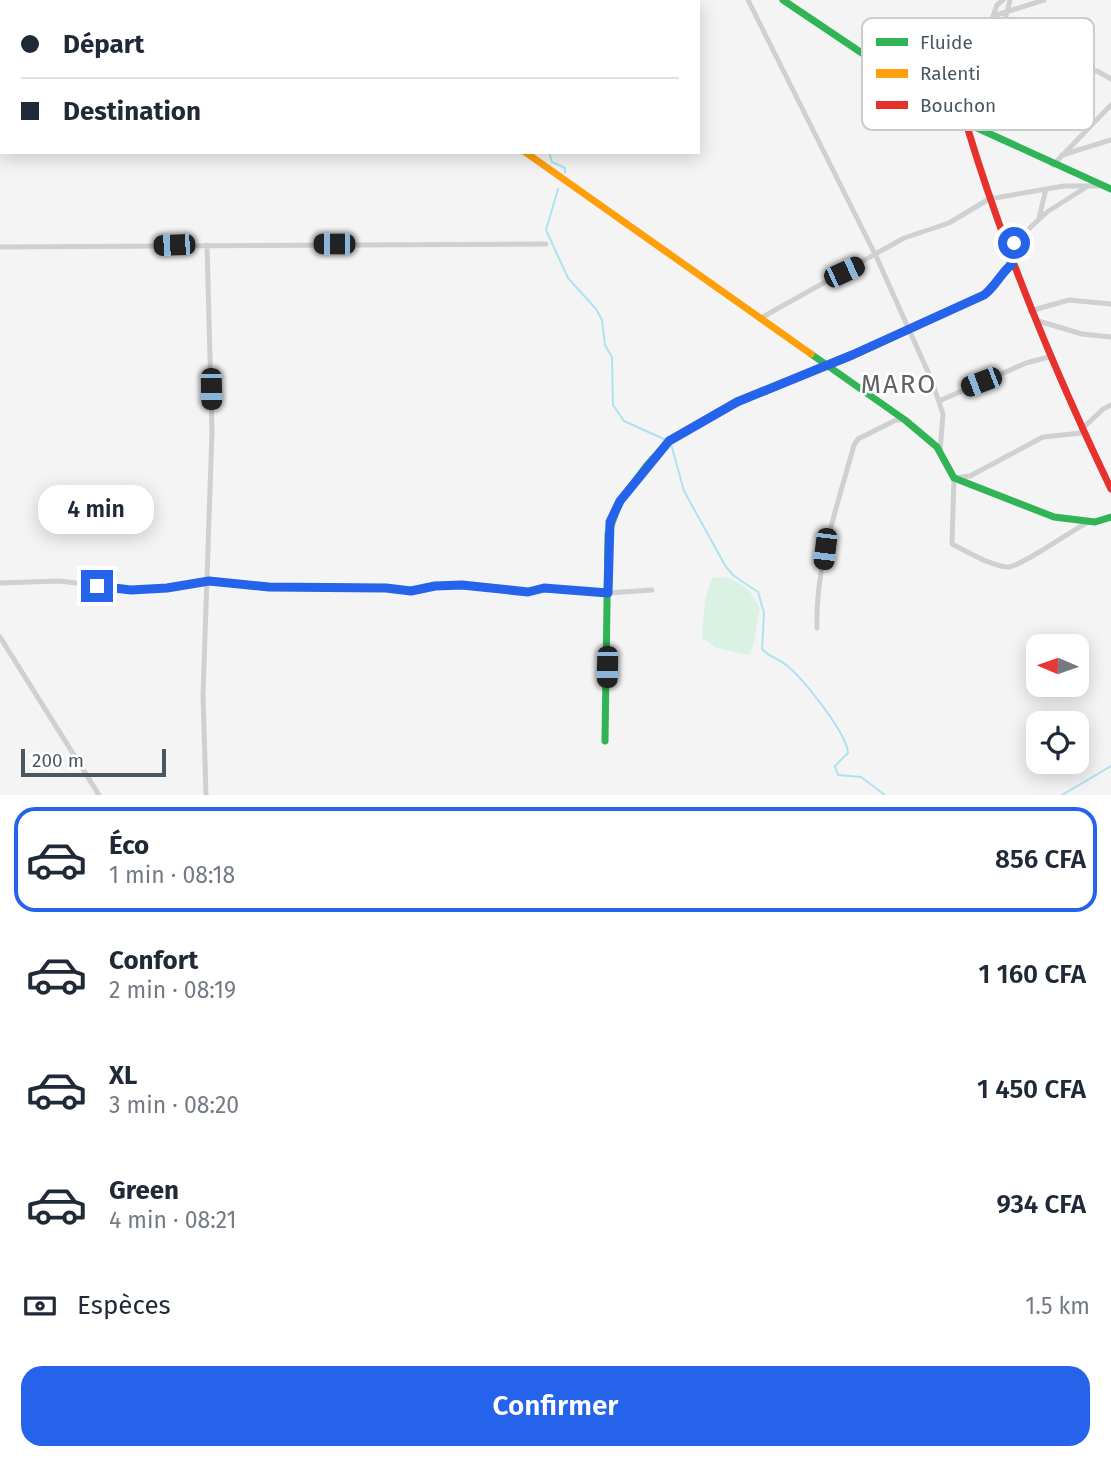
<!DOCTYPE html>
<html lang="fr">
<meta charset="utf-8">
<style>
:root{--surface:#fff;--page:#f6f6f7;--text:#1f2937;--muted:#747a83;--line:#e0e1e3;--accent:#2563eb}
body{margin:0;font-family:"Fira Sans",sans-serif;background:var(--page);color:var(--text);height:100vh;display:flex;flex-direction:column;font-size:26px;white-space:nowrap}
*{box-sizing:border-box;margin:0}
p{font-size:23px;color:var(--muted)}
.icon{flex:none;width:38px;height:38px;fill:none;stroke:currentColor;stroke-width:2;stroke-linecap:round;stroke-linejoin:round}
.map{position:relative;height:795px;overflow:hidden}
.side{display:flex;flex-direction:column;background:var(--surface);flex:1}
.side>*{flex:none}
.top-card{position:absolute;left:0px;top:0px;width:700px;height:154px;box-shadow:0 4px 18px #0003;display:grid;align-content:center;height:154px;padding:0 21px;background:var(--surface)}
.needle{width:46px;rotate:272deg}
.fabs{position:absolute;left:1026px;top:634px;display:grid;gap:14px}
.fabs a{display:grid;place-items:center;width:63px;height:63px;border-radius:14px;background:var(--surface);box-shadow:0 4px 18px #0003;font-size:35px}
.scale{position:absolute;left:21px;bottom:18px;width:145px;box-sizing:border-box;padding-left:7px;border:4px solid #4a5661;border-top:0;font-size:19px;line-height:24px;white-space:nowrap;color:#4a5661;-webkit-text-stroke:5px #fff;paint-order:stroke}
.end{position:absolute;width:32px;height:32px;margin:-16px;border:9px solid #2563eb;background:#fff;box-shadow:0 0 0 4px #fff}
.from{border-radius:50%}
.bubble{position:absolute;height:49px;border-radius:21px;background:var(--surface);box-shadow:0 4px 18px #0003;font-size:23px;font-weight:600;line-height:49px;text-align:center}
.car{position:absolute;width:21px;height:42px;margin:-21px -10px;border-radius:9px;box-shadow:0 0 5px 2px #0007;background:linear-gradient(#222 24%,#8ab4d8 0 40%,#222 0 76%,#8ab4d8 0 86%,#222 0)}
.top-card b{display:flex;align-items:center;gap:24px;height:66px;font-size:26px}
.top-card b+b{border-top:2px solid var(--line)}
.top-card i{width:18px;height:18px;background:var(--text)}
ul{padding:12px 0 0;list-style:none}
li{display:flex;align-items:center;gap:21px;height:105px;margin:0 14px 10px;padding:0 7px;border:4px solid transparent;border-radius:21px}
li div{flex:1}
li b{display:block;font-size:26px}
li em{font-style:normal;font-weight:600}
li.current{border-color:var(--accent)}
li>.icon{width:63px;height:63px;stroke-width:1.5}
.pay{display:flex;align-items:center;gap:18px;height:77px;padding:0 21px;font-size:26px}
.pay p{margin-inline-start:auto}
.cta{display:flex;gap:14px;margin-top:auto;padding:14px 21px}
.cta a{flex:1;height:80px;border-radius:21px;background:var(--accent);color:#fff;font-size:28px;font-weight:600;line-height:80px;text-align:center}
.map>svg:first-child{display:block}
</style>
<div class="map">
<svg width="1111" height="795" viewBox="0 0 1111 795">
<rect width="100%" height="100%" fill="#f4f4f4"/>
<path fill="#d9f2e3" d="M725 577C745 583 751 591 760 609 756 624 756 642 749 655L716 648 702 638 705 601 712 578Z"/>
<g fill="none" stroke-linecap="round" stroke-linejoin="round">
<path stroke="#aee2f0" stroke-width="2" d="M278 0 282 2
M416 2 417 0
M549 152 552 162 565 168V173
M558 189 546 230 568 278 596 309 602 320 605 345 612 357 613 405 624 421 666 440
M671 444 684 491 726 567 734 576 758 592 764 613 762 649C769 657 777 658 785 664 802 677 847 733 848 753L835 766 838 775 861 777 885 795
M1062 795 1111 766"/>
<path stroke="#ced0d2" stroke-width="5" d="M2 0 7 2
M748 0 876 256 932 381 943 414 940 451
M993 16 1044 0
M993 16 997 5 1003 0
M959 119 1034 73 1097 71 1111 79
M973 127 983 104 1010 0
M1062 155 1111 140
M1053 165 1111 105
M1039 218 1046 189
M0 247 546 244
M1007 249 1047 212 1088 186
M1030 311 1069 300 1111 304
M759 319 904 238 949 223 989 199 1064 186H1099
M1035 320 1082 334 1111 337
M939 401 1026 363 1049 357
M1081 430 1103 409 1111 405
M1082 433 1043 437 970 476 954 478 952 544C968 552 989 565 1007 567 1017 569 1072 530 1087 523
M0 583 60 581 131 590 167 588 209 581 269 587 386 588 411 591 435 586 462 585 528 592 544 588 608 593 652 590
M817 628C815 565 838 505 854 445L858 439 896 420H905
M0 637 99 795
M206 795 203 695 212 431 207 245"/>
<path stroke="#30b455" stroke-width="7" d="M783 0 966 123 1111 189
M811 354 905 420 937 447 954 478 1054 517 1095 522 1111 517
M605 741 608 534 620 501 647 465 669 441 712 416"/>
<path stroke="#ff9f0a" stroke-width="7" d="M0 26H2
M525 152 811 354"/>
<path stroke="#e5322d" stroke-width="7" d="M304 0 306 2
M966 123C1004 250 1054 370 1111 489
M712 416 737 402 852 356 984 295 1012 264"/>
</g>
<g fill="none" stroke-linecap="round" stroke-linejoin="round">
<path stroke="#2563eb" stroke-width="9" d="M97 586 131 590 167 588 209 581 269 587 386 588 411 591 435 586 462 585 528 592 544 588 608 593 610 522 620 501 669 441 737 402 852 355 984 295C996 286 1000 274 1012 264L1007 249 1014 243"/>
</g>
<g text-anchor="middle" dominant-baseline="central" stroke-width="5" stroke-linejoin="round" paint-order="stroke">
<g font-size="26" letter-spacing="2" fill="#5f6368" stroke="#fff">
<text x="899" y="384">MARO</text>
</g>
</g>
<rect x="862" y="18" width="232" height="112" rx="10" fill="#fff" stroke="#c9ccd0" stroke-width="2"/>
<rect x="876" y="38" width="32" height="8" fill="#30b455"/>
<rect x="876" y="69" width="32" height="9" fill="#ff9f0a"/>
<rect x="876" y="101" width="32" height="8" fill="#e5322d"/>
<g font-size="19" fill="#4a5661">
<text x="920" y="49">Fluide</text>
<text x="920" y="80">Ralenti</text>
<text x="920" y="112">Bouchon</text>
</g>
</svg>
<div class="fabs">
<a><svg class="needle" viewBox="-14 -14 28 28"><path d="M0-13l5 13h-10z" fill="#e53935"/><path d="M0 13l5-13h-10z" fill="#747a83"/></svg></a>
<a><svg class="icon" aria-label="locate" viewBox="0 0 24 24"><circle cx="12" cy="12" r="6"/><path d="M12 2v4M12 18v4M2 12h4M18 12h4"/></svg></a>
</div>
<div class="scale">200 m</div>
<i class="end from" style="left:1014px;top:243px"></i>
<i class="end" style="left:97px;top:586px"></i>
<div class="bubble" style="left:38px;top:485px;width:116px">4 min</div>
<i class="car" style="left:334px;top:244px;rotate:270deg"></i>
<i class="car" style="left:174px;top:245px;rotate:268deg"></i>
<i class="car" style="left:844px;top:272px;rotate:65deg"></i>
<i class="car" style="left:981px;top:382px;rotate:249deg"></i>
<i class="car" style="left:211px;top:389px;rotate:179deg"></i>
<i class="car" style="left:825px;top:549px;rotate:187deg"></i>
<i class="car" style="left:607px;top:667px;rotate:181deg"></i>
<div class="top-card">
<b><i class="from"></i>Départ</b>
<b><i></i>Destination</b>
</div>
</div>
<section class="side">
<ul>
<li class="current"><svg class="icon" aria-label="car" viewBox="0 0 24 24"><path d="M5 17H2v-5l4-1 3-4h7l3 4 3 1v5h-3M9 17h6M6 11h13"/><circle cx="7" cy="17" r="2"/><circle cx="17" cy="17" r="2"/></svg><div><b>Éco</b><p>1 min · 08:18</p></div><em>856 CFA</em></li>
<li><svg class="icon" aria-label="car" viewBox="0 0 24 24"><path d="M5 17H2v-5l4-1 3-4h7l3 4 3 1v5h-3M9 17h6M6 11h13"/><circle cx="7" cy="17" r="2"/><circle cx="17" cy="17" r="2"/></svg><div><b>Confort</b><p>2 min · 08:19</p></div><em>1 160 CFA</em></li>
<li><svg class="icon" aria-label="car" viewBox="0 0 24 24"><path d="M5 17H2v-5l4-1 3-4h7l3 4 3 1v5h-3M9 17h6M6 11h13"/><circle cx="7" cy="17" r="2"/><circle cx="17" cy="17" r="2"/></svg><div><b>XL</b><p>3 min · 08:20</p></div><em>1 450 CFA</em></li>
<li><svg class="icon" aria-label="car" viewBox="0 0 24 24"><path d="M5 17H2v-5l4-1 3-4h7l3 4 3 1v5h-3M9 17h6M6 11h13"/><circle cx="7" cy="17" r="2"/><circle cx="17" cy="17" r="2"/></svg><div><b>Green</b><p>4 min · 08:21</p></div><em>934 CFA</em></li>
</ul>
<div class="pay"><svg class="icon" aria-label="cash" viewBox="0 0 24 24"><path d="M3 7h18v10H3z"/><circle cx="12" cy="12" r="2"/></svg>Espèces<p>1.5 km</p></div>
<div class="cta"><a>Confirmer</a></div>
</section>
